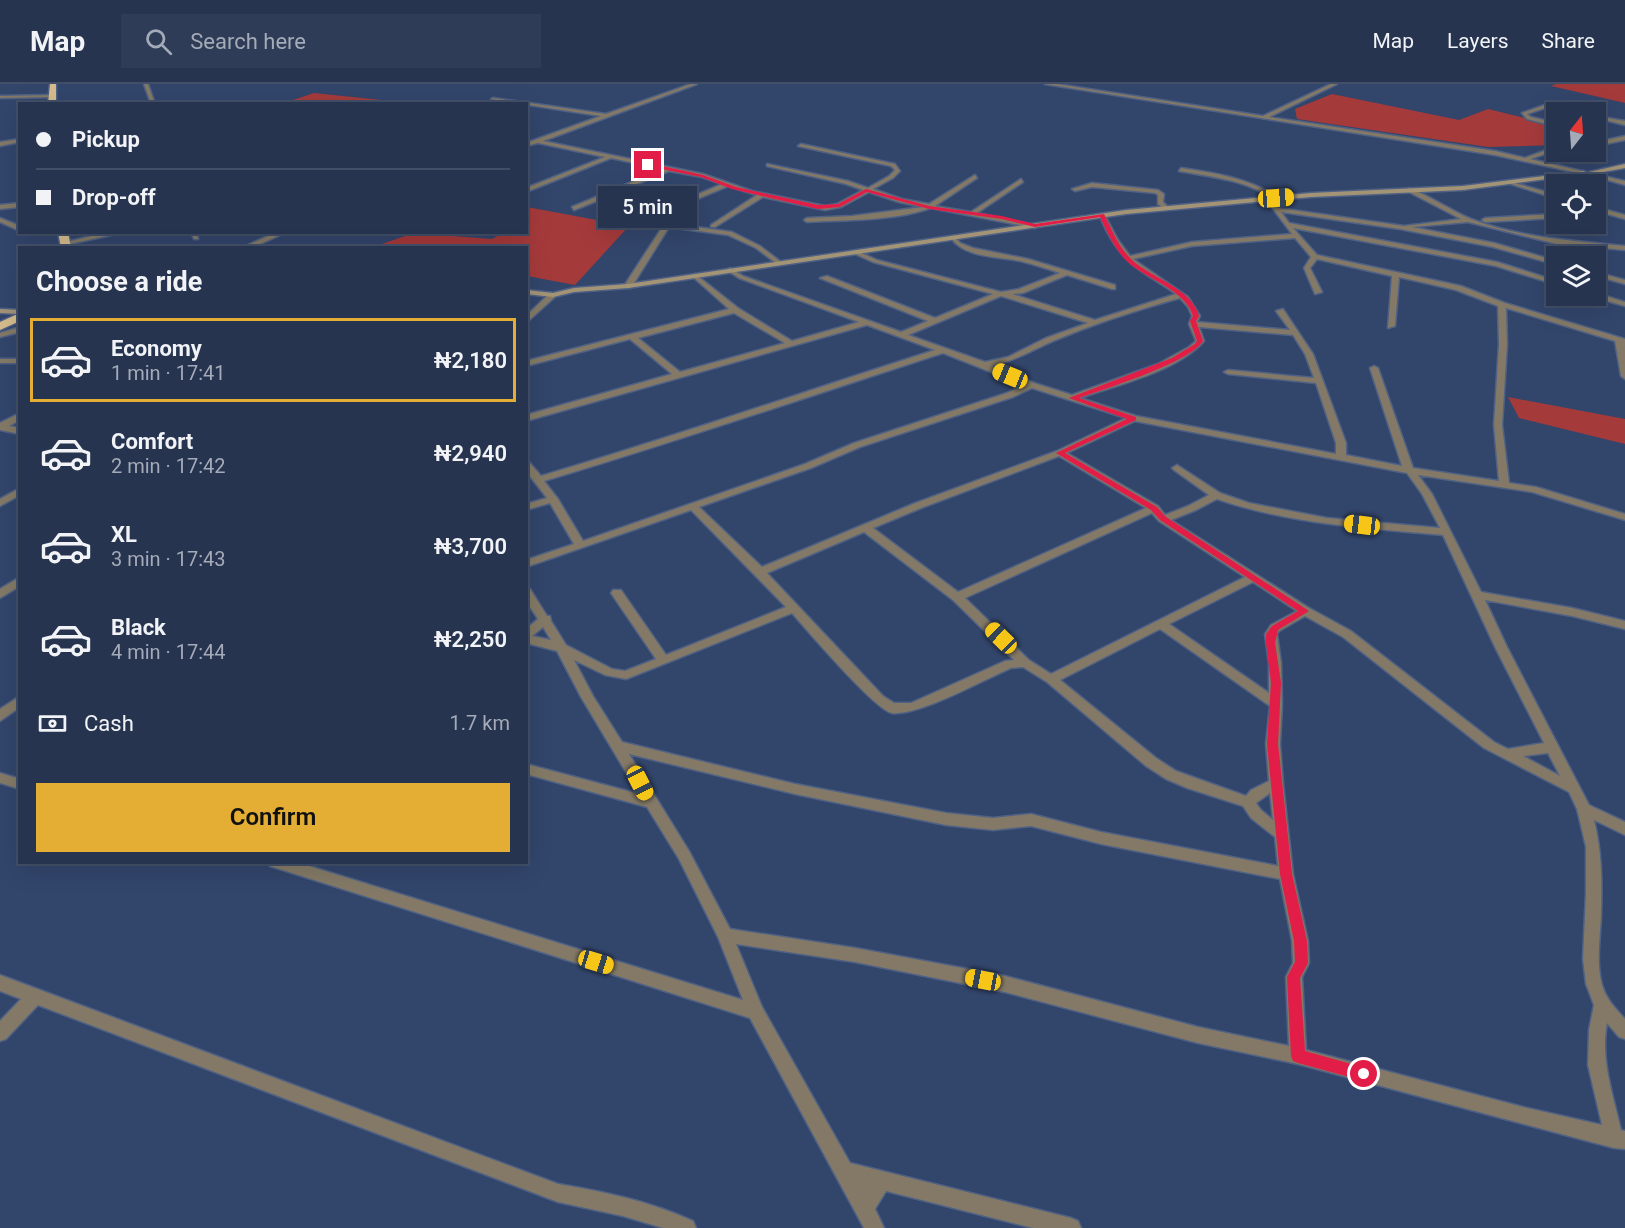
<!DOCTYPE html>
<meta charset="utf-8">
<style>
:root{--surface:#263450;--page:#2e3c57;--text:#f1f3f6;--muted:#a4aab7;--line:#424f67;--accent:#e4ae35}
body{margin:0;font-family:Roboto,sans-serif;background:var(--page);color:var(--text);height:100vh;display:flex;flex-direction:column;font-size:22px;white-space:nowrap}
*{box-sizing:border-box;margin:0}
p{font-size:20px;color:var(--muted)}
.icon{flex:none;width:33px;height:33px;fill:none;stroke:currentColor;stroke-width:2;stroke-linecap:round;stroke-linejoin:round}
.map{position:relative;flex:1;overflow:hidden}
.details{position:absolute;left:18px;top:162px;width:510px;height:618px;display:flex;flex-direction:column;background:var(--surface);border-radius:0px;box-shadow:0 6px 24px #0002,0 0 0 2px var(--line)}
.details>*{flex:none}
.banner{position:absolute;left:18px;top:18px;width:510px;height:132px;border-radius:0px;box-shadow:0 6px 24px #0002,0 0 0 2px var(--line);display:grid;align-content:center;height:132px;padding:0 18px;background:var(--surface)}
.needle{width:39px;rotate:17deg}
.buttons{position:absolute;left:1546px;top:18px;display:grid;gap:12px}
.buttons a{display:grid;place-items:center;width:60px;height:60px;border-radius:0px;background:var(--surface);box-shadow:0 6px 24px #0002,0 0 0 2px var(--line);font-size:30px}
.end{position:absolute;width:27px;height:27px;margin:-14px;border:8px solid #e11d48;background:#fff;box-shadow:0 0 0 3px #fff}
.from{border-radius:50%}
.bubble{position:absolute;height:42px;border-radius:0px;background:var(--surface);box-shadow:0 6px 24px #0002,0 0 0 2px var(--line);font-size:20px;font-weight:600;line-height:42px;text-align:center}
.car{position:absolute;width:18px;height:36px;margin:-18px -9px;border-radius:8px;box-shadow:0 0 4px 2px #0007;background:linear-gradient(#f5c518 24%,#345 0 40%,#f5c518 0 76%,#345 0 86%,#f5c518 0)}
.banner b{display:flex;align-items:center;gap:21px;height:57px;font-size:22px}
.banner b+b{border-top:2px solid var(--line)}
.banner i{width:15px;height:15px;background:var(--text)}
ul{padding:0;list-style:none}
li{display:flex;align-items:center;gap:18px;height:84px;margin:0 12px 9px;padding:0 6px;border:3px solid transparent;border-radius:0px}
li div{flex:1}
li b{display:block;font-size:22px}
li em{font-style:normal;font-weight:600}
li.selected{border-color:var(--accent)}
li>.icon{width:54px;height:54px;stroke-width:1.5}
h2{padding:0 18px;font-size:27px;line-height:72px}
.pay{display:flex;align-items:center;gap:15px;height:66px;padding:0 18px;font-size:22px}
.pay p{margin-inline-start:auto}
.action{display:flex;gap:12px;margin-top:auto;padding:12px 18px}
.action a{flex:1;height:69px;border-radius:0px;background:var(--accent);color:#111;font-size:24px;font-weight:600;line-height:69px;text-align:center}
header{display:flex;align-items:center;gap:36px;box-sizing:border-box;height:84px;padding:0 30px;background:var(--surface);border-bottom:2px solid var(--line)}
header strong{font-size:28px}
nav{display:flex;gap:33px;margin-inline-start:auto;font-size:21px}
.search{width:420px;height:54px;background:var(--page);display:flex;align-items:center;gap:15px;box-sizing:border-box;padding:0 21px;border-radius:0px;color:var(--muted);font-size:22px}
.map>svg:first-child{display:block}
</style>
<header>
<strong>Map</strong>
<div class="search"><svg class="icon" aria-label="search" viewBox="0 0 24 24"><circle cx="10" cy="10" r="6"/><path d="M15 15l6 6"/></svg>Search here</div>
<nav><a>Map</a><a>Layers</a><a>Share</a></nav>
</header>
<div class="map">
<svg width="1625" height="1144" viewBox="0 0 1625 1144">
<rect width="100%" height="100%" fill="#32456b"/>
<path fill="#a53a3b" d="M1556 0H1625V19L1551 2Z
M314 9 391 17 384 20 284 19Z
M1332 10 1459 36 1488 25 1557 42V61L1488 63 1297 35 1295 25Z
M527 123 629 142 575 201 527 192 526 164 376 162 414 149 492 155 503 149 526 148Z
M1508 313 1625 335V360L1519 334Z"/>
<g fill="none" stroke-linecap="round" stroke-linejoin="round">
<defs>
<path id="street" d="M144 0H148L155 20H135L150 17Z
M691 0H697L543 57 703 90 752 107 825 122 837 120 863 106 846 100 767 82V80L848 97 868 104 889 92 895 86 891 82 798 62 801 60 895 80 900 87 893 94 873 105 902 115 929 120 975 91 977 94 935 122 971 128 1021 95 1023 98 977 129 1038 142 1035 144 931 124C894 137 846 136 807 138L804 136 807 134 852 132 923 123 899 118 869 108 841 123 825 126 763 113 715 143H711V141L757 111 728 102 664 129 654 136 651 134 657 129 602 115 574 126 572 123 663 85 611 74 526 108V104L605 73 538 59 526 62V59L601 32 491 15 493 14 606 30ZM669 87 702 93 722 100 661 126 607 112Z
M1045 0H1056L1263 32 1331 0H1337L1269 33 1495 67 1525 74 1557 62V66L1530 75 1586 88 1583 90 1495 71Z
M52 11 54 13 0 14V12Z
M1545 21 1581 27 1583 28 1545 24 1527 30 1531 33 1557 39V43L1527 35 1522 29Z
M1596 32 1625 37V41L1596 34Z
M1625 52V56L1596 62V58Z
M20 55V58L0 62V58Z
M1181 84C1216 89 1247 94 1278 113L1276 116 1271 113 1278 124 1404 142 1461 135 1407 107 1409 104C1430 112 1450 126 1471 135 1520 154 1574 157 1625 162V166L1557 160 1468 138 1412 143 1494 159 1557 177V181L1493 163 1400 145 1281 128 1289 139 1497 178 1557 197V201L1496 182 1293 144 1317 171 1461 202 1505 219 1625 255V295L1621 292 1615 257 1506 224 1507 260 1502 341 1509 399 1536 403 1625 430V436L1532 408 1418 391 1432 410 1481 508 1572 524 1625 537V545L1572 532 1485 516 1507 563 1589 721 1625 738V751L1594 736C1602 769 1602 798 1601 832 1600 854 1596 879 1602 901 1606 915 1615 924 1625 935V955L1619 953 1607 939C1600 975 1613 1011 1621 1046L1625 1047V1065L1614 1064 1298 980 1198 959 1005 908 855 878 736 860 762 923 850 1079 1071 1134 1078 1137 1081 1144H1033L886 1107 875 1125 884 1144H864L750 934 270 782 268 778H296L743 916 718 853 679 775 647 723 526 690V680L639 710 581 613 557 567 526 559V545L538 535 526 517V504L530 505 547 532H550L551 537 566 561 612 585 625 587 656 575 611 509 613 506H621L666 571 786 523 691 426 526 483V476L574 460 550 419 526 426V420L547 414 526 387V377L529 378 541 392C673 353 803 308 935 266L867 241 526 337V331L672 290 630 255 526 282V277L729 225 693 193 691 192 695 190 738 224 792 257 859 238 739 194 728 187 727 186 730 184 743 192 901 248 928 237 820 194 827 192 935 234 993 210 873 178 853 169V167H857L877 176 1001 208 1019 205 1060 189C1048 185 1036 181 1024 178 1002 172 965 175 951 154L954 152 960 159 973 164 1028 175 1115 201V205H1112L1067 191 1023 209 1012 210 1095 236 1176 210C1148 190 1126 183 1109 151 1105 144 1101 136 1100 130H1104L1118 156 1130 172 1192 158 1292 150 1265 114 1269 112C1241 95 1211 93 1179 87ZM1295 154 1311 173 1304 184 1315 210 1322 208 1310 184 1317 175 1392 192 1388 244 1395 242 1399 193 1456 206 1498 222 1499 260 1494 341 1499 397 1413 384 1378 284 1374 282 1370 284 1402 382 1346 371V359L1313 270 1283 225 1276 227 1290 246 1197 238 1200 232 1188 213 1133 175 1192 162ZM1001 212 1088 239 1046 254 1008 273 985 278 908 251ZM1180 214 1188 223 1192 232 1189 240 1196 257 1189 263 1158 280 1072 311 1034 299 992 282C1017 276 1030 267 1053 257 1094 240 1136 226 1180 214ZM734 229 785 259 680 288 638 254ZM1199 243 1293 251 1305 270 1314 294 1228 286 1224 288 1228 290 1316 299 1336 359V370L1136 332 1080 314C1117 301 1178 287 1204 257ZM943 269 1024 301 1007 309 854 359 805 380 583 457 558 415 544 397C678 357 810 312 943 269ZM1032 304 1126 334 1057 367 913 420 762 483 699 423 811 384 860 363 1013 313ZM1135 337 1407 389 1422 410 1440 444 1327 434 1249 419 1220 409 1177 381 1172 384 1174 386 1209 411 1188 422 1165 431 1158 422 1067 369ZM1059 372 1146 424 958 508 873 444 921 424ZM1217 415C1289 440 1367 444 1443 451L1495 563 1544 659 1508 665 1494 658 1351 547 1309 524 1171 436 1196 426ZM1152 429 1159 437 1245 493 1051 590 1029 576 965 514ZM864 448 953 516 1014 576 1005 577 911 619H894L883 612 767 489ZM1253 498 1297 527 1271 541 1265 550 1269 579V609L1169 540ZM792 529C807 546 875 626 892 629 919 632 983 596 1011 584L1023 583 1047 598 1146 682 1166 695 1187 704 1243 722 1251 734 1275 753 1278 782 1101 748 1031 730 993 734 946 729 795 700 622 658 593 612 574 576 605 591 626 595ZM1305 532 1343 553 1484 664 1569 708 1577 725 1586 763V809L1583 875 1586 900 1594 921 1589 946 1588 981 1602 1041 1523 1023 1306 966 1302 893 1309 879 1308 857 1293 790 1283 700 1280 660 1282 620 1281 579 1277 550 1279 547ZM543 543 551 556 532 552ZM1160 545 1270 622 1266 660 1269 697 1251 706 1246 712 1176 687 1156 674 1060 596ZM1548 669 1560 692 1523 672ZM629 670 795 710 946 741 993 746 1031 742 1101 760 1280 795 1292 857 1293 879 1286 893 1289 962 1198 943 1005 892 855 864 730 845 689 767ZM1270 709 1273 736 1261 726 1256 719Z
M1590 89 1625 97V101L1590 91Z
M1511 98 1557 111V115L1511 100Z
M1092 99 1158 106 1164 110 1163 118 1168 123 1163 124 1158 120V111L1155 109 1092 103 1075 107 1072 105Z
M20 119V123L0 125V121Z
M1596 123 1625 131V135L1596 127Z
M1557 130V134L1485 138 1482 136 1485 134Z
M0 134 20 142V147L0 138Z
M631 134 732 148 760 162 781 178 776 179 756 164 728 151 669 143 631 204H625L624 202 663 142 629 137V135Z
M109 148H125L65 161 62 159Z
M191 148H197L198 155H194Z
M277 148H287L251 164H241Z
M1596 188 1625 196V200L1596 192Z
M550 209 557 211 526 239V232Z
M1596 209 1625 218V222L1593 213 1596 212Z
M20 243V248L0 253V249Z
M0 275H20V279H0Z
M20 329V336L9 342 20 344V350L0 346V339Z
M20 404V411L0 422V415Z
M20 493V502L0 514V505Z
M20 612V623L0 637V625Z
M0 689 20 695V705L0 699Z
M0 891 558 1100C605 1108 649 1117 693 1137L696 1144H663L623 1132 558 1118 38 921 6 955 0 957V937L21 915 0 907Z"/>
<path id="secondary" d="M1625 80V84L1592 90 1589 88Z
M1584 87 1586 90 1463 106 1311 113 1126 130 628 204 574 208 553 213 526 210V206L553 209 574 204 628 200 1126 126 1311 109 1463 102Z
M0 225 20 226V230L0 229Z"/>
<path id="highway" d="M50 0H56V20H48Z
M58 148H68L71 164H61Z
M20 229V237L0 246V238Z"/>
</defs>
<use href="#street" stroke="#4f6184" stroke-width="3"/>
<use href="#secondary" stroke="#4f6184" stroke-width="3"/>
<use href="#highway" stroke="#4f6184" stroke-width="3"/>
<use href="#street" fill="#837966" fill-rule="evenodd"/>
<use href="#secondary" fill="#a49476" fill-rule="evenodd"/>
<use href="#highway" fill="#d5bc8d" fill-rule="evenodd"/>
</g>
<path fill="#e11d48" d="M648 79 703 91 736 103 818 121 838 120 866 105 929 122 1002 132 1035 140 1104 130C1112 146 1118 162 1131 175 1150 194 1191 203 1199 232L1196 237 1203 257C1189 279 1107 304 1079 314L1136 333V336L1065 369 1157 423 1166 433 1309 527 1278 546 1275 559 1281 599 1278 660 1292 790 1307 857 1308 879 1300 894 1305 967 1369 985 1371 990 1369 995 1364 997 1298 979 1293 977 1291 972 1287 893 1295 878 1294 857 1280 790 1267 660 1271 599 1266 559V550L1272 542 1298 527 1160 436 1151 426 1056 369 1127 335 1069 314 1172 274 1195 260 1197 257 1190 237 1193 232C1186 207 1148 195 1130 180 1115 167 1108 149 1100 133L1035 143 1002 135 929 125 867 108 840 123 818 125 732 105 701 93 647 82Z"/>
</svg>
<div class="buttons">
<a><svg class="needle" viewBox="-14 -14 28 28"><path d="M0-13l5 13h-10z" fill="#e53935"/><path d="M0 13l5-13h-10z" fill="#a4aab7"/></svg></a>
<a><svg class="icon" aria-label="locate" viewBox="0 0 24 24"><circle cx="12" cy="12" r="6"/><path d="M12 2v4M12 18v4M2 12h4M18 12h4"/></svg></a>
<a><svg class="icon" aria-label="layers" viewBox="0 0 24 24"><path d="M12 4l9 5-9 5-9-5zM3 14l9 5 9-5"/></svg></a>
</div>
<i class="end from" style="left:1364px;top:990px"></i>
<i class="end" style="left:648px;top:81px"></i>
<div class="bubble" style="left:598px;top:102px;width:99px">5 min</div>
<i class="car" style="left:1276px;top:114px;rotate:86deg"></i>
<i class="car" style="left:1010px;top:292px;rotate:292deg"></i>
<i class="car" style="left:1362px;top:441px;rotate:277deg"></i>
<i class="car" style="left:1001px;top:554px;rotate:314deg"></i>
<i class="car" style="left:640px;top:699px;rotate:153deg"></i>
<i class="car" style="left:596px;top:878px;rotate:107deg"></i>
<i class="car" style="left:983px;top:896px;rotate:281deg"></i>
<div class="banner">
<b><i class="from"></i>Pickup</b>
<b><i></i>Drop-off</b>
</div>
<section class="details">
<h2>Choose a ride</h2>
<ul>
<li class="selected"><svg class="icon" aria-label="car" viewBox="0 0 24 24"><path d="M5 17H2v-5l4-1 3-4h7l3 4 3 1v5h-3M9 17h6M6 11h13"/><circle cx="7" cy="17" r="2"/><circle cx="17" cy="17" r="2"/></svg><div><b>Economy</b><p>1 min · 17:41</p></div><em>₦2,180</em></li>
<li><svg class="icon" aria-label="car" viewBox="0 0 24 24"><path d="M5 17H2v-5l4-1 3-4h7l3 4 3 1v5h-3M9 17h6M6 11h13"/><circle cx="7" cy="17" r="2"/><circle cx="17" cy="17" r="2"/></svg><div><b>Comfort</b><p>2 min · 17:42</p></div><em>₦2,940</em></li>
<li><svg class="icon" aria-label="car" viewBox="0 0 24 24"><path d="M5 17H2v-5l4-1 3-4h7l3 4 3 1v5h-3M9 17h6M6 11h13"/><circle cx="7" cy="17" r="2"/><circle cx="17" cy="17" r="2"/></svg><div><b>XL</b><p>3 min · 17:43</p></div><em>₦3,700</em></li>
<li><svg class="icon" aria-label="car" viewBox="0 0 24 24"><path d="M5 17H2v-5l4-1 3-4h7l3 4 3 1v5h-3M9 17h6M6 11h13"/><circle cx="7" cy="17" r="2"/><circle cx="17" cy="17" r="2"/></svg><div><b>Black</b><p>4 min · 17:44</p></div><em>₦2,250</em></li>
</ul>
<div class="pay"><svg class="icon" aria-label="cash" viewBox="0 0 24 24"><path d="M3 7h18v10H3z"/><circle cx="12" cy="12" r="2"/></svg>Cash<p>1.7 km</p></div>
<div class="action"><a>Confirm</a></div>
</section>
</div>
